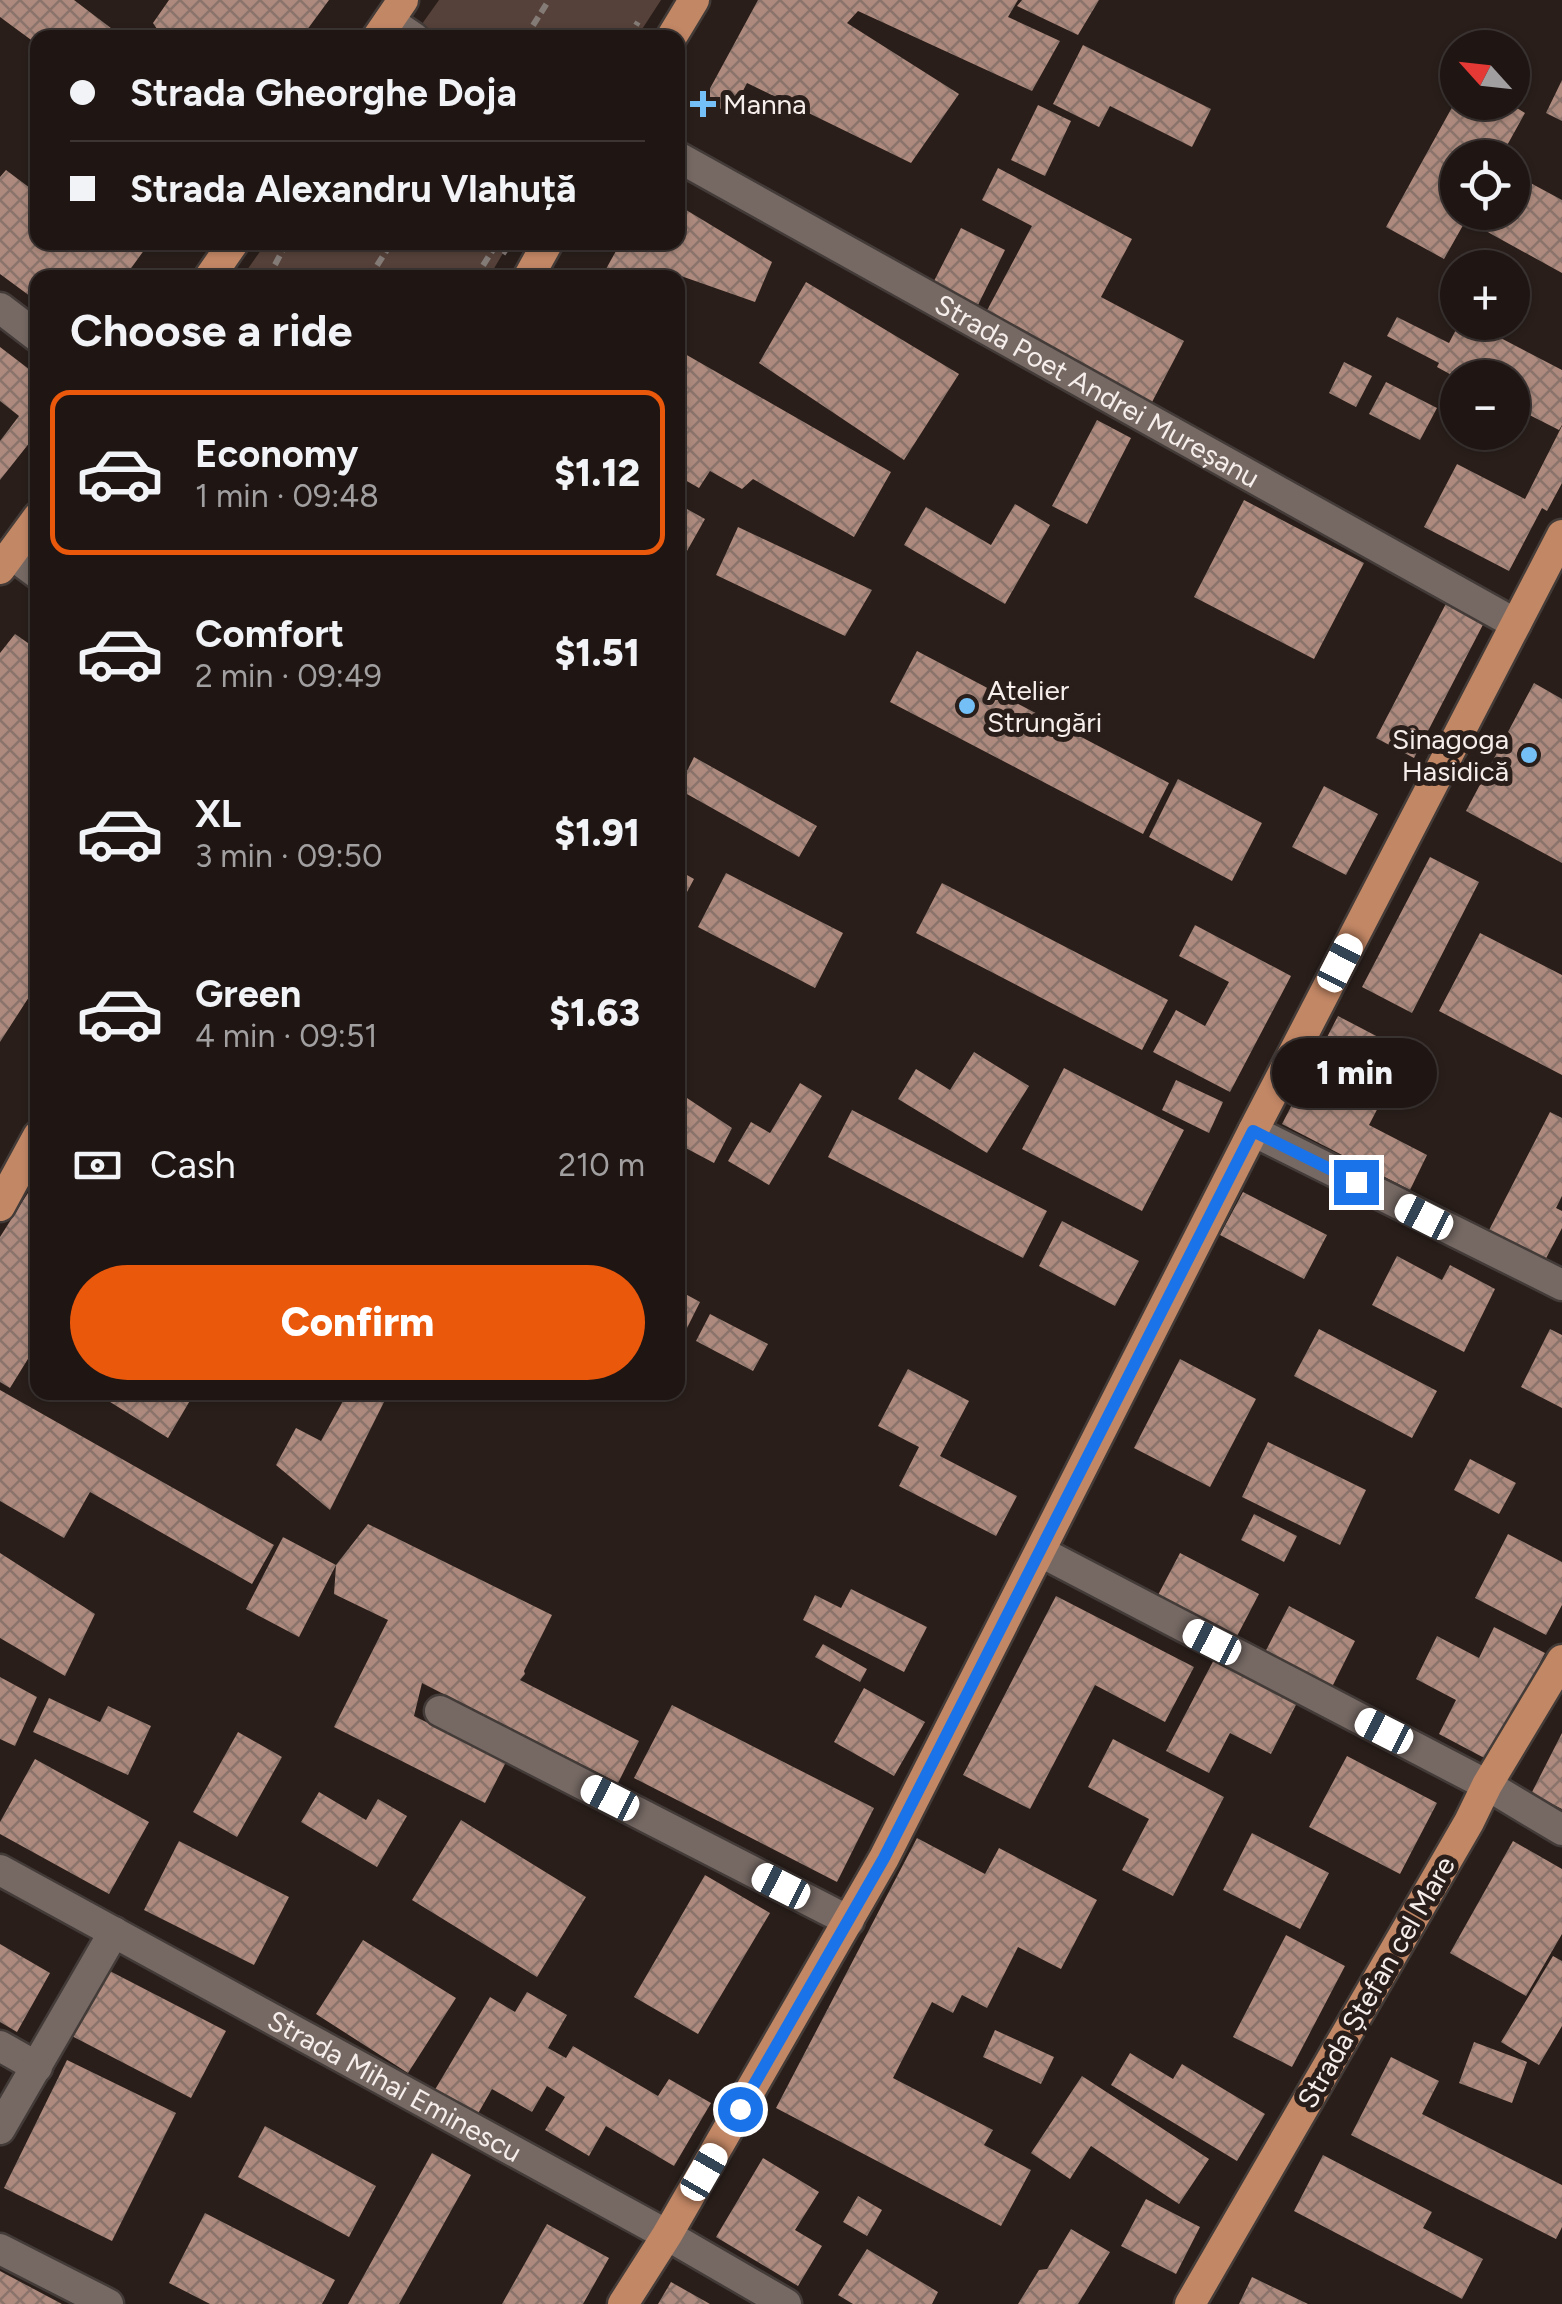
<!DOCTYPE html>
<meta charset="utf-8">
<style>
:root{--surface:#1f1614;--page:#2c2322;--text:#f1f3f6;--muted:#a19fa0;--line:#3c3534;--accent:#ea580c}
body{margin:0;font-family:Figtree,sans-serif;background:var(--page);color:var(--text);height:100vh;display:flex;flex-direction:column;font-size:38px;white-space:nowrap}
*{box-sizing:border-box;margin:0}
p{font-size:32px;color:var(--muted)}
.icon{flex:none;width:55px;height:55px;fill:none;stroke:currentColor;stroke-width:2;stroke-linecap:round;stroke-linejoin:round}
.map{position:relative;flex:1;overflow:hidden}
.panel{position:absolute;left:30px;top:270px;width:655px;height:1130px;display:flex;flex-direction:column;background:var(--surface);border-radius:20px;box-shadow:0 2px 8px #0004,0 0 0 2px var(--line)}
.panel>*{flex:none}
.guide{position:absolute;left:30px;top:30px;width:655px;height:220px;border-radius:20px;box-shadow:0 2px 8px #0004,0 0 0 2px var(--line);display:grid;align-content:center;height:220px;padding:0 40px;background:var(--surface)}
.needle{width:65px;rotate:297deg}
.fabs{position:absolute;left:1440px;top:30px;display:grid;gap:20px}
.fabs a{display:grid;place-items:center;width:90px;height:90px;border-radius:50%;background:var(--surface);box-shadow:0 2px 8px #0004,0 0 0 2px var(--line);font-size:50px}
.end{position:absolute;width:45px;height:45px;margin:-22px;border:12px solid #1a73e8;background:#fff;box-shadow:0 0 0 5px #fff}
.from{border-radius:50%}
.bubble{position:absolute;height:70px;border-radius:35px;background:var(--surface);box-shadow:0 2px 8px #0004,0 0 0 2px var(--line);font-size:32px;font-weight:800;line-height:70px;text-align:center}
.car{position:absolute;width:30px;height:60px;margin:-30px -15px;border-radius:12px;box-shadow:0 0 8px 2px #0007;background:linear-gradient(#fff 24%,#345 0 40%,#fff 0 76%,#345 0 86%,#fff 0)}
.guide b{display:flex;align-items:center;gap:35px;height:95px;font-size:38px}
.guide b+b{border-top:2px solid var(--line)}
.guide i{width:25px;height:25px;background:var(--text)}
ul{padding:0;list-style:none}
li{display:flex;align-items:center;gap:30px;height:165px;margin:0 20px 15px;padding:0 20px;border:5px solid transparent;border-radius:20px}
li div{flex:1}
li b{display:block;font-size:38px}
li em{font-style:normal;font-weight:800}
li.on{border-color:var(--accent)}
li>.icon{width:90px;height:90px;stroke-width:1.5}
h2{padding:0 40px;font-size:45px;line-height:120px}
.pay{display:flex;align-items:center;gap:25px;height:110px;padding:0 40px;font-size:38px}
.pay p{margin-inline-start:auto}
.primary-button{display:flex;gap:20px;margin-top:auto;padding:20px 40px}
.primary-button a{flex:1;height:115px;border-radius:60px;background:var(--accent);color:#fff;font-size:40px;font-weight:800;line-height:115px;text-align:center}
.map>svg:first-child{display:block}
</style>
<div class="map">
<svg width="1562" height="2304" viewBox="0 0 1562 2304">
<defs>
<pattern id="building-cross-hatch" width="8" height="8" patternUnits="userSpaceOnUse" patternTransform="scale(2.5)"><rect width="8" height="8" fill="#ad8a7d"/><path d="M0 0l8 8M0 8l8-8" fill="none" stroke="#8a736a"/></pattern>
</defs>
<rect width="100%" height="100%" fill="#291e1a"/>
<path fill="#554139" d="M439 0H661L637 37 412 38Z
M266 243V242L509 243 489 277H242Z"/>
<path fill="url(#building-cross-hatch)" d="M0 0H74L124 38H38V45L0 17Z
M169 0H329L301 38H163L153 23Z
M758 0H1018L1008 17 1060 41 1032 91 858 11 847 23 959 94 911 163 747 83 729 118 707 94Z
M1022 0H1099L1078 35 1017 6Z
M1083 45 1211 109 1192 147 1110 106 1099 127 1053 104Z
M1562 80V121L1546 113Z
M1455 102H1507L1525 113 1500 158H1458V212H1512V173L1562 200V273L1466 220 1444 259 1386 227Z
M1038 105 1071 121 1045 176 1011 160Z
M998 168 1132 239 1101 297 1184 341 1151 404 984 316 1032 226 982 200Z
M6 170 38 194V242H150L124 278H38V302L0 274V177Z
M678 205 772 262 755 302 681 276 601 278 621 242H678Z
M961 228 1005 250 977 307 932 285Z
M806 282 959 374 904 460 759 363Z
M1397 317 1449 343 1460 322H1470L1562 370V425L1559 430 1512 406V378H1457L1437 367 1439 363 1387 336Z
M0 347 38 376V432L0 480V441L19 416 0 401Z
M678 350 891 472 854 537 753 479 742 489 710 471 699 488 678 476Z
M1344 362 1372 376 1356 407 1329 393Z
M1386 382 1437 408 1420 440 1369 414Z
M1097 420 1131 438 1087 524 1052 506Z
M1562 426V483L1547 511 1542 508 1509 571 1424 527 1457 464 1525 499Z
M1244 500 1364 563 1314 659 1194 597Z
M678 504 705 519 678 567Z
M1015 504 1050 525 1005 604 904 545 926 507 991 545Z
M738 527 872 590 845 636 716 575Z
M1451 594 1489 613 1414 758 1376 738Z
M15 634 38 650V983L0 1042V653Z
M917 651 1169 783 1143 834 890 702Z
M1534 683 1562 699V863L1466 811Z
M694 757 817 826 799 857 678 789Z
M1178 779 1262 823 1232 881 1149 837Z
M1324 786 1378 814 1346 875 1292 847Z
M1430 857 1479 882 1412 1013 1362 987Z
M678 870 694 879 678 909Z
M726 873 843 933 815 988 698 927Z
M942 883 1168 1000 1142 1050 916 933Z
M1195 925 1291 976 1230 1092 1153 1052 1176 1010 1205 1026 1229 982 1179 956Z
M1480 933 1562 975V1075L1439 1011Z
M1338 1016 1407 1052 1369 1125 1427 1155 1410 1190 1282 1124Z
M974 1052 1029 1086 987 1153 898 1099 916 1069 950 1090Z
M1064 1068 1184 1130 1142 1211 1022 1149Z
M1176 1080 1223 1102 1209 1133 1162 1110Z
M800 1083 822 1096 769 1185 728 1161 751 1122 770 1133Z
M678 1092 732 1128 714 1163 678 1144Z
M852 1110 1047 1211 1023 1258 828 1157Z
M1550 1112 1562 1118V1196L1556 1208 1562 1211V1228L1542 1266 1486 1236Z
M38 1177V1358L31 1354 10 1388 0 1382V1237Z
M1243 1192 1327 1235 1304 1279 1220 1235Z
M1062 1221 1139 1261 1115 1306 1039 1266Z
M1397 1256 1442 1280 1450 1265 1495 1289 1464 1352 1372 1305Z
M678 1290 700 1302 681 1340 678 1338Z
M710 1314 768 1344 753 1371 696 1341Z
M1319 1329 1437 1391 1412 1438 1294 1376Z
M1550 1329 1562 1335V1408L1521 1387Z
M1180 1359 1256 1399 1210 1487 1134 1448Z
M908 1369 969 1401 940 1456 1017 1496 996 1536 899 1486 919 1447 878 1426Z
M0 1390 274 1545 252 1584 90 1492 64 1538 0 1501Z
M94 1392H195L168 1438Z
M348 1392H389L330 1510 276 1465 296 1428 321 1441Z
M1268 1442 1366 1490 1340 1545 1242 1497Z
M1470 1459 1516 1483 1499 1514 1454 1490Z
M1254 1514 1297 1536 1284 1562 1241 1540Z
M368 1524 552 1615 524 1671 525 1674 520 1680 639 1741 618 1783 422 1683 414 1716 506 1762 485 1803 334 1727 388 1620 334 1594 336 1565Z
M1508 1534 1562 1562V1605L1546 1635 1475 1598Z
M283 1537 336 1565 299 1637 246 1609Z
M0 1553 95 1614 65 1676 0 1638Z
M1180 1553 1259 1594 1237 1636 1158 1595Z
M851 1589 927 1627 904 1672 803 1620 815 1595 841 1608Z
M1056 1596 1194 1667 1165 1722 1095 1685 1030 1809 963 1775Z
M1289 1606 1355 1641 1329 1693 1262 1658Z
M1494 1627 1545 1653 1490 1761 1439 1734 1456 1700 1416 1679 1437 1636 1479 1658Z
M823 1644 867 1669 860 1682 815 1657Z
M1218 1652 1301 1695 1271 1754 1230 1733 1209 1773 1166 1751Z
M0 1677 37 1697 15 1746 0 1739Z
M864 1688 925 1722 894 1776 834 1742Z
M49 1698 100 1722 108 1706 151 1726 128 1775 33 1732Z
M672 1705 874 1808 837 1882 634 1778Z
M238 1732 282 1757 237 1837 193 1812Z
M1562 1733V1809L1531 1794Z
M1113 1739 1224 1797 1173 1896 1122 1870 1149 1819 1088 1787Z
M1347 1756 1437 1803 1400 1874 1309 1827Z
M35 1759 149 1822 109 1894 0 1834V1822Z
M319 1792 366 1820 378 1799 407 1816 377 1867 301 1822Z
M461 1820 586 1897 537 1977 412 1900Z
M1252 1833 1329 1873 1300 1929 1223 1890Z
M917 1838 985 1874 999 1848 1097 1900 1061 1969 1018 1947 987 2008 962 1995 953 2013 932 2002 893 2078 993 2130 984 2145 1031 2170 1001 2226 776 2108Z
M179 1841 289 1897 254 1965 144 1910Z
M1513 1841 1562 1869V1934L1526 1996 1450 1953Z
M705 1875 770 1913 698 2034 634 1997Z
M1286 1935 1345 1966 1292 2067 1233 2037Z
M363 1940 456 1998 408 2073 316 2014Z
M0 1944 50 1973 17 2032 0 2022Z
M1553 1956 1562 1961V2026L1539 2065 1501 2042Z
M102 1967 226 2031 191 2098 68 2034Z
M527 1992 567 2015 548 2048 566 2058 573 2046 658 2096 669 2079 711 2103 674 2166 606 2126 589 2156 545 2130 565 2097 547 2086 532 2112 492 2089 476 2117 433 2093 490 1997 515 2012Z
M995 2030 1054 2057 1041 2084 983 2057Z
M1474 2042 1527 2062 1512 2103 1459 2083Z
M1130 2053 1173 2079 1182 2064 1265 2114 1237 2161 1111 2085Z
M1391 2057 1439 2081 1422 2114 1562 2185V2227L1556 2239 1351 2135Z
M67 2060 176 2113 112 2241 4 2188Z
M1082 2076 1209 2159 1179 2204 1091 2146 1070 2179 1031 2153Z
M265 2126 376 2186 349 2237 238 2177Z
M432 2153 471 2175 399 2304H348Z
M1323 2155 1432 2212 1423 2228 1483 2259 1462 2299 1294 2211Z
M763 2158 819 2192 795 2230 822 2246 798 2286 716 2237Z
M858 2196 882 2210 867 2236 843 2222Z
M1146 2199 1200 2227 1176 2274 1121 2246Z
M205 2213 335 2280 322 2304H210L169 2283Z
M547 2224 609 2258 583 2304H502Z
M1071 2229 1110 2252 1078 2304H1018L1039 2270 1047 2269Z
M867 2249 938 2292 932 2304H853L838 2295Z
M0 2271 62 2304H0Z
M1252 2277 1308 2304H1239Z
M671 2282 710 2304H658Z"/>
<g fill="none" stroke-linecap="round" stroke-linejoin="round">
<defs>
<g id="minor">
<path d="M389 21 414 38"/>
<path id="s1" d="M678 157 1516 624"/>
<path d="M0 308 38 337"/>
<path d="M11 554 38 574"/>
<path d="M1253 1131 1562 1285"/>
<path d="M1041 1552 1487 1785 1562 1830"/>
<path d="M440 1711 849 1921"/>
<path id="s2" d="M0 1870 667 2235 786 2304"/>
<path d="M0 2046 37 2067"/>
<path d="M0 2129 114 1932"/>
<path d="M0 2249 108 2304"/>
</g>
<path id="major" d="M377 38 403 0
M671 38 694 0
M209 278 234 242
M528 278 548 242
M0 569 38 517
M0 1206 38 1136
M623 2304 667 2235 884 1858 1253 1131 1562 535
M1190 2304 1469 1822 1487 1785 1562 1660"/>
</defs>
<use href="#minor" stroke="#433b38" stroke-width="35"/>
<use href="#major" stroke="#433b38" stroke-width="35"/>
<path stroke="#847b77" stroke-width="6" stroke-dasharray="10 5" stroke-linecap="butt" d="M525 38 549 0
M628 38 638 22
M491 242 507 253
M268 278 287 242
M369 278 392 242
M475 278 496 245"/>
<use href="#minor" stroke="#766964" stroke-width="30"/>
<use href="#major" stroke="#c28765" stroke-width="30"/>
</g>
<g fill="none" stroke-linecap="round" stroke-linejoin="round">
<path stroke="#1a73e8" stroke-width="12" d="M740 2109 884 1858 1253 1131 1356 1182"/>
</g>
<g fill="#74c0f6" stroke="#291e1a" stroke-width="4">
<path d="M698 89h10v10h10v10h-10v10h-10v-10h-10v-10h10z"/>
<circle cx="967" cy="706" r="10"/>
<circle cx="1529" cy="755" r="10"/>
</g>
<g text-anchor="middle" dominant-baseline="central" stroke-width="10" stroke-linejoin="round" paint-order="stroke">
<g font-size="28" fill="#f6eeeb" stroke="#291e1a" text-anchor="start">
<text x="723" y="104">Manna</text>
<text x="987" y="690">Atelier<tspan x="987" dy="32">Strungări</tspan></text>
<text x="1509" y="739" text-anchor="end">Sinagoga<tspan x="1509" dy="32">Hasidică</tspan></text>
</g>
<g font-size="28" fill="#f6eeeb" stroke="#291e1a">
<text stroke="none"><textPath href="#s1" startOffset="480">Strada Poet Andrei Mureșanu</textPath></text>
<text transform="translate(1376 1982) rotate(-60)">Strada Ștefan cel Mare</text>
<text stroke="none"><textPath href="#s2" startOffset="450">Strada Mihai Eminescu</textPath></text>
</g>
</g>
</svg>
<div class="fabs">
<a><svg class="needle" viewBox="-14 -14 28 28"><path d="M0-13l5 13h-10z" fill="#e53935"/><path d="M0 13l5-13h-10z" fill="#a19fa0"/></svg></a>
<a><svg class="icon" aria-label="locate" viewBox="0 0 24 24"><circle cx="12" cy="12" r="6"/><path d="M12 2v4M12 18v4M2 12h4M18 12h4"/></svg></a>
<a>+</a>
<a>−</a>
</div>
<i class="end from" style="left:740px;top:2109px"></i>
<i class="end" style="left:1356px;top:1182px"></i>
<div class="bubble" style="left:1272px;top:1038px;width:165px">1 min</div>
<i class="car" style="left:1340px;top:963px;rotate:27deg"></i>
<i class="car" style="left:1424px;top:1217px;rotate:297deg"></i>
<i class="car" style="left:1212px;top:1642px;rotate:297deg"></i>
<i class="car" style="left:1384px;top:1731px;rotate:297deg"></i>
<i class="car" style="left:610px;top:1798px;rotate:297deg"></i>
<i class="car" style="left:781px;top:1886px;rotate:297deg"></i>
<i class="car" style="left:704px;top:2172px;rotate:30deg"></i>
<div class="guide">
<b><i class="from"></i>Strada Gheorghe Doja</b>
<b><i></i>Strada Alexandru Vlahuță</b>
</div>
<section class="panel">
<h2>Choose a ride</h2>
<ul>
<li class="on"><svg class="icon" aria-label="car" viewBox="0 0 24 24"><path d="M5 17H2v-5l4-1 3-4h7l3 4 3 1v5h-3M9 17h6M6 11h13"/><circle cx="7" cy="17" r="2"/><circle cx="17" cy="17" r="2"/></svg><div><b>Economy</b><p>1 min · 09:48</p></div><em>$1.12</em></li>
<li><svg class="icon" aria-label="car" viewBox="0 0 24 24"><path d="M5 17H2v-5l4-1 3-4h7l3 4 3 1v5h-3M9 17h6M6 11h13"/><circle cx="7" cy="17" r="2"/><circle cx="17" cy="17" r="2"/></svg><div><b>Comfort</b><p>2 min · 09:49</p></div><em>$1.51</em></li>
<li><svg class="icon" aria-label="car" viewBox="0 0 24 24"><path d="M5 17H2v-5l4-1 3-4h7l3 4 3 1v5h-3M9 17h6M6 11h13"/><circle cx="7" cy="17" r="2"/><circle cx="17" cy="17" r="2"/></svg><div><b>XL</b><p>3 min · 09:50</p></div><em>$1.91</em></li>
<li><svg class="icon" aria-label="car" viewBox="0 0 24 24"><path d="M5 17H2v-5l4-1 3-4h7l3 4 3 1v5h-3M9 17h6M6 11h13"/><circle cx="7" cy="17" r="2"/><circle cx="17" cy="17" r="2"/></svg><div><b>Green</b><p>4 min · 09:51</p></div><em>$1.63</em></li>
</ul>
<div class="pay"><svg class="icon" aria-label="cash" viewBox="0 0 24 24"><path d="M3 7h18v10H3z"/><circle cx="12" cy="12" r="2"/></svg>Cash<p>210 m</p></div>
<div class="primary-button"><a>Confirm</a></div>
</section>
</div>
